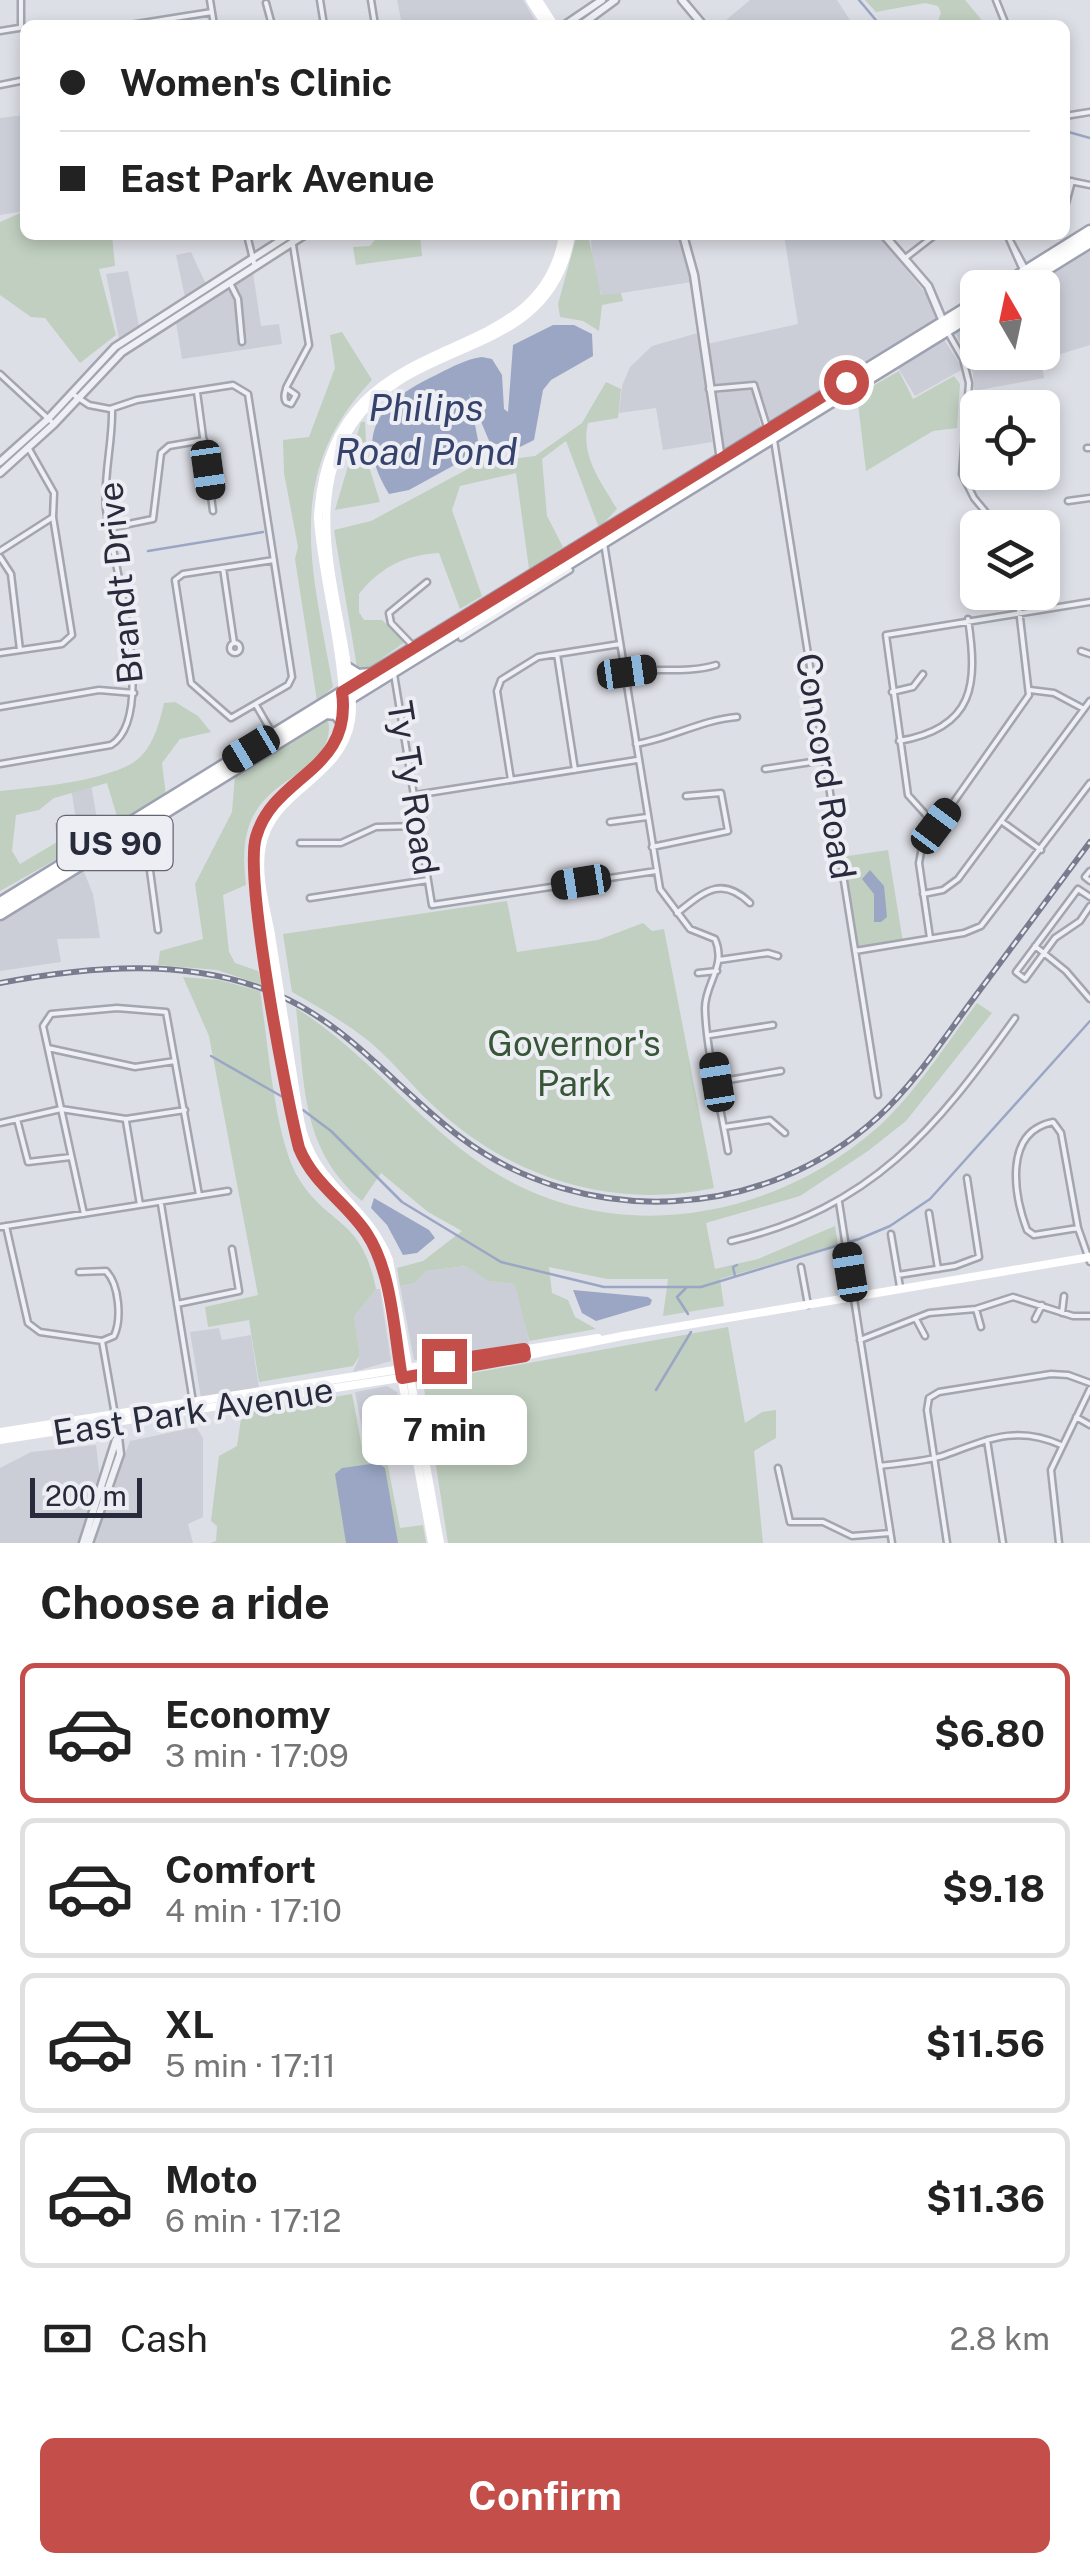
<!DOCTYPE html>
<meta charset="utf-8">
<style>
:root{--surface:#fff;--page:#f2f2f2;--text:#222;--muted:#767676;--line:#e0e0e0;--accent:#c34e4a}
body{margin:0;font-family:"Public Sans",sans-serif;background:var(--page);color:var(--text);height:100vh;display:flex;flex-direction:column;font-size:38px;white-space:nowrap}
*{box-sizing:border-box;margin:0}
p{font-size:32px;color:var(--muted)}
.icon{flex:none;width:55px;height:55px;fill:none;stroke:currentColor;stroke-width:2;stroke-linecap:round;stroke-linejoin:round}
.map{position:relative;height:1543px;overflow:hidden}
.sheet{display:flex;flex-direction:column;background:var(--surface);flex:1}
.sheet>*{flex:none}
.hud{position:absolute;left:20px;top:20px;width:1050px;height:220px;border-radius:15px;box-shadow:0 5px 15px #0003;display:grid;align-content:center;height:220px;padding:0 40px;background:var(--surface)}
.needle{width:65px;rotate:351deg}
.fabs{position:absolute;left:960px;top:270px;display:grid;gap:20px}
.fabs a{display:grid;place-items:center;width:100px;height:100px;border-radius:15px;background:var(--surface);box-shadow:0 5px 15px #0003;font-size:50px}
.scale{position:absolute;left:30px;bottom:25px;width:112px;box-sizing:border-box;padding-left:10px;border:5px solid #282b3b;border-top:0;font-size:28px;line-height:35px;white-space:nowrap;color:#282b3b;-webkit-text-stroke:8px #eceef4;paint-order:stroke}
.end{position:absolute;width:45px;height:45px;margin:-22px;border:12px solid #c34e4a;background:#fff;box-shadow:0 0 0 5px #fff}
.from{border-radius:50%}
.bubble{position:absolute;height:70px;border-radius:15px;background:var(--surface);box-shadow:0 5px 15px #0003;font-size:32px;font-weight:700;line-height:70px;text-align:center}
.car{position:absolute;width:30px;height:60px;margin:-30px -15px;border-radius:12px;box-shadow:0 0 8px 2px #0007;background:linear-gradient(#222 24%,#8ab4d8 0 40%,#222 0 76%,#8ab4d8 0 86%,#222 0)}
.hud b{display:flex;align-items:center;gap:35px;height:95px;font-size:38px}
.hud b+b{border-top:2px solid var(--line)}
.hud i{width:25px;height:25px;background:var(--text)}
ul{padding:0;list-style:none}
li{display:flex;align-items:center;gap:30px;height:140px;margin:0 20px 15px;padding:0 20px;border:5px solid var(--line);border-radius:15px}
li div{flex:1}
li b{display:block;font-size:38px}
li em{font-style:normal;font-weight:700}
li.selected{border-color:var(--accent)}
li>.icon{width:90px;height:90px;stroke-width:1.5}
h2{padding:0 40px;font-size:45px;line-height:120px}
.pay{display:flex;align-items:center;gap:25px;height:110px;padding:0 40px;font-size:38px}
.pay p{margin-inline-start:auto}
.cta{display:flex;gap:20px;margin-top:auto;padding:20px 40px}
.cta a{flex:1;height:115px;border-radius:15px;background:var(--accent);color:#fff;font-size:40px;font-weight:700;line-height:115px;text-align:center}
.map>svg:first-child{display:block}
</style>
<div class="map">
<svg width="1090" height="1543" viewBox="0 0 1090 1543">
<rect width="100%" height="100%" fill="#dddfe6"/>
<path fill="#cbced7" d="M397 0H523L538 25H402Z
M750 0H837L853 25H720Z
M25 115V211L0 215V118Z
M591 235H680L692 282 602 296 592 265Z
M784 235H878L926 294 936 320 769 423 758 384 712 385 707 344 798 324Z
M1090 247V345L1041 360 1044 378 974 391 973 373 955 331 977 318 978 352H1042V288L1028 287Z
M191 252 206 284 185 297 176 255Z
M128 271 139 326 119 339 106 274Z
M253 273 261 326 279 324 282 344 182 359 176 322Z
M698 333 712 442 663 450 656 408 619 413 622 386 630 367 652 346Z
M943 338 963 369 915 396 897 366Z
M749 387 754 391 761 429 725 451 714 394Z
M91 784 100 836 80 848 71 787Z
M82 867 93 894 100 938 57 939 61 962 0 971V918Z
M467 1266 488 1281 515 1284 519 1289 529 1344 414 1360 400 1286 415 1283 426 1271Z
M376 1289H380L391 1361 353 1372 360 1355 354 1317Z
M219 1328 222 1340 251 1335 259 1388 201 1398 190 1332Z
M387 1386 397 1392 411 1448 383 1451 365 1442 355 1392Z
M196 1427 203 1438V1517L188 1524 193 1543H92L130 1441Z
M96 1445 100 1480 79 1543H0V1468L31 1452Z"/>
<path fill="#c0cfbf" d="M865 0H965L986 25H923L938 21 941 13 938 6 925 3 876 12Z
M25 211V235H112L115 266 99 269 116 335 80 363 45 318 31 317 0 295V222Z
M379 235H420L422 256 356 265 353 247 370 246Z
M577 235H588L601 295 621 293 623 301 602 305 599 331 583 321 560 317 558 304Z
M342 332 372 380C281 475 313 571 333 687L317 701 295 559 298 547 284 473 283 440 309 437 335 368 330 335Z
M899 371 913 399 954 376 960 384 957 428 933 431 866 471 857 395Z
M606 382 621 389 618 418 588 423C580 456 601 482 617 509L599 528 566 441 542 459 547 516 563 547 529 569 516 473 460 486 452 510 482 596 460 609 439 553C404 555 381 567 359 594V612L364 620H382L405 642 367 669 357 667 334 530 371 521 479 463 535 456 582 423Z
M361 422H365L367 460 380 502 335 510Z
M175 702 198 716 211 732 180 739 162 763 166 795 119 823 107 783 54 798 39 810 16 815 12 851 20 864 57 842 55 823 72 820 78 847 0 891V791C38 787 97 782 131 764 152 752 159 725 164 703Z
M328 720C337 763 278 777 258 808 242 831 243 858 246 885L223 895 229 952 235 963 258 971 262 985 217 970 158 965 160 951 203 939 195 884 232 812 235 775Z
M888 850 903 942 856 949 841 857Z
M507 901 517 952 598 940 643 923 652 931 664 929 714 1188C618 1209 521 1181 447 1118 419 1095 397 1065 370 1042 346 1023 319 1007 292 992L283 934Z
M183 977 219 980 260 991C268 1040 274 1139 299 1179 329 1227 362 1217 376 1289L354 1317 360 1355 353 1366 259 1382 249 1320 208 1327 205 1307 258 1295 209 1036Z
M977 1003 992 1013 906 1121 868 1151 800 1196 706 1223 715 1269 758 1259 835 1226 838 1245 720 1279 724 1306 663 1316 668 1279H607L549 1267 552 1293 568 1300 575 1317 596 1329 529 1341 515 1284 488 1281 466 1266 426 1271 415 1283 400 1286 397 1268 423 1261 462 1231 428 1212 381 1173 362 1201C300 1149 305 1083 296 1008 366 1052 415 1119 483 1165 606 1249 769 1223 877 1128 915 1094 946 1044 977 1003Z
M728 1327 745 1423 762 1412 776 1410V1438L754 1451 763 1543H448L423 1382Z
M352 1394 362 1448 386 1456 400 1528 423 1525 426 1543H210L216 1541 217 1526 211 1521 219 1456 237 1446 242 1412Z"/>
<path fill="#9aa6c4" d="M553 325H574L592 334 593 356 551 380 543 390 534 440 520 447 490 443 469 393 480 451 409 490 389 494C351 432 382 400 438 374 452 367 466 359 482 357L492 359 502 375 504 409 508 412 513 345Z
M870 870 884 886 887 917 881 922H874V894L862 879Z
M374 1198 429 1230 435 1238 417 1253 403 1255 387 1225 371 1208Z
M573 1290 648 1297 652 1300 650 1305 596 1321 582 1313Z
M378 1463 385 1468 398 1543H346L335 1474 342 1468Z"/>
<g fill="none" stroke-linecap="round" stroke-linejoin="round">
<path stroke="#9aa6c4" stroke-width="2.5" d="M859 0 880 25
M1065 131 1090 138
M148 551 263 532
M211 1056 288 1100
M303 1110 331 1131 402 1202 501 1262 604 1287H701L859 1239 890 1226 930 1199 1090 1021
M735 1276 733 1267 737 1265
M686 1288 677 1297 688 1314
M656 1390 691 1332"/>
<defs>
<path id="minor" d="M210 0 214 25
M320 0 324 25
M371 0 375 25
M996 0 1006 25
M266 3 272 25
M130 25 212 12
M21 27V0
M0 31 25 27
M0 85 25 80
M1065 116 1090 112
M1065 180 1090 185
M1065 207 1072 181
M247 235 255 267
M1007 235 1026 270
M1010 241 1022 268
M904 259 935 235
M230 283 238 299 242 342
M947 331 963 359 969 383 962 474 974 498 999 528
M0 374 54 424
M286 388 296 395 291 404 286 402C283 397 285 392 287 386L309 345 293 245
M709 389 754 385 767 427
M197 392 213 511
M71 393 89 405 110 409 137 400 233 385 248 394 292 677 288 685 231 718 191 683 175 580 183 574 274 560
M774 440 878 1095
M1087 448H1090
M1068 501 1090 498
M109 528 153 519 161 453 169 446 204 440
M604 543 660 889 690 929 715 939C727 966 705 983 705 1008 706 1051 721 1107 728 1151
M0 551 53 517
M0 557 11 574 20 650
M223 568 234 643
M461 638 570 570
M230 648a5 5 0 1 1 10 0a5 5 0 1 1-10 0Z
M414 647 391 623 389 613 427 582
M1081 651 1090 654
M0 653 62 644 72 635 53 517 54 493 29 449
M557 654 575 770
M624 672C655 667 686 674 716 665
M394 674 432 905 656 871
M1030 690 1054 693 1084 709
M892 692 913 687 923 674
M256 705 271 731
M0 707 99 690 134 693
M899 741C975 728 978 684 968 619
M636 744C672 738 701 720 737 717
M0 764 111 745C160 715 111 558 106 509 103 476 113 442 112 409
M765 769 825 760
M511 780 497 691 501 680 538 657 620 644
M415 795 637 760
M1001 821 1041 850
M610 822 647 817
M144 826 158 930
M936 826 908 795 886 635 1090 602
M300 843H341L376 827 419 826
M652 847 728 831 721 793 686 796
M1090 871 1085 877 1090 881
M923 894 943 890 958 879 1090 701
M1090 897 1078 889 1016 972 1025 979 1055 938 1080 921 1090 906
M310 898 428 880
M677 913C704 892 721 875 750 903
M930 938 919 863 922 847 1029 695 1017 592
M1035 946 1066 971 1090 999
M855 951 964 933 981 926 1090 783
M719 960 768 953 778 956
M698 973 717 971
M710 1035 773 1025
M48 1048 135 1067 175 1061
M717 1082 781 1071
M17 1119 28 1162 71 1157
M126 1121 140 1205
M1053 1122 1061 1133 1078 1228 1034 1235 1027 1230C1014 1195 1003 1132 1053 1122Z
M0 1123 61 1109 126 1119 185 1110
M724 1127 770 1120 785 1133
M839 1202 892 1543
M161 1204 193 1402
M929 1213 938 1269
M84 1214 43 1026 51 1014 117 1008 166 1012 199 1195
M6 1226 28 1323 40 1332 102 1341
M0 1227 228 1191
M1078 1228 1090 1262
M891 1234 900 1287
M731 1241C872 1208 935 1130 1015 1018
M801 1267 808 1305
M79 1272 106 1271C119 1284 122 1319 114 1336L102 1341
M898 1275 955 1266 979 1257 967 1178
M177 1304 239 1291 232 1249
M976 1309 981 1327
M1062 1313 1064 1296
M916 1319 925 1336
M1035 1319 1042 1305
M860 1340 929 1313 976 1309 1013 1297 1073 1316H1090
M102 1341 115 1415
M1076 1417 1090 1425
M987 1440 1003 1543
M880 1466C900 1463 923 1462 942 1456 985 1441 1015 1424 1061 1445
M778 1468 790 1522H823L852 1536 890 1533
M947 1543 927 1410 929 1398 939 1392 1051 1374 1068 1375 1090 1383
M1059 1543 1051 1470 1090 1389"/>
<path id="tertiary" d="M682 0 703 25
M565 25 602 0
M581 25 615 0
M683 235 694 275 721 460
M884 235 928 286 944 324
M0 462 48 419 115 347 289 235
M0 473 54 424 122 352 304 235
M83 1543 116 1440
M89 1543 120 1454 116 1420"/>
<path id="primary" d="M999 288 1090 231
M1016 288 1090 242
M347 668 358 675 371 674
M326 713 336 714 342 721
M0 903 978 301
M0 914 978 311"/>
</defs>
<use href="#minor" stroke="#a3a5af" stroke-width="9"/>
<use href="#tertiary" stroke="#a3a5af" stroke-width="11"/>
<use href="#primary" stroke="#9da1b1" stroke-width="15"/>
<use href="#minor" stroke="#eff0f5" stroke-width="4"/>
<use href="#tertiary" stroke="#eff0f5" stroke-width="6"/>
<path stroke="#fff" stroke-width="8" d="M530 0 546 25
M538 0 554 25
M271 935C266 907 256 874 262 845 273 789 342 779 351 720 354 700 349 679 346 659 334 581 305 496 353 424 415 334 551 361 571 235
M263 937C253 877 242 824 296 783 315 769 333 755 340 731 353 684 320 573 318 517 330 312 540 383 563 235
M293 1119C303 1188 357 1203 380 1261L432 1543
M300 1120C312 1186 367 1202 389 1260L440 1543
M0 1432 598 1338
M0 1440 471 1367 622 1336 1090 1257"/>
<use href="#primary" stroke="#fff" stroke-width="10"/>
<defs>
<path id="rail" d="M0 983C90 966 189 957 276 994 351 1026 396 1089 460 1137 584 1230 763 1222 878 1117 913 1085 940 1044 968 1006 1009 951 1049 897 1090 842"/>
</defs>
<use href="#rail" stroke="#787c8e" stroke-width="6"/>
<use href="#rail" stroke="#eceef4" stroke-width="2.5" stroke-dasharray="8" stroke-linecap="butt"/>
<path stroke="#fff" stroke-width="8" d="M271 935 300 1120
M263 937 293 1119"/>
</g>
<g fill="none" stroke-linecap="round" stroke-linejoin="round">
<path stroke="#c34e4a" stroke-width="12" d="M444 1361 524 1349 525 1356 402 1378C394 1333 392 1272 367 1234 346 1202 314 1185 299 1148 286 1097 244 878 256 837 274 774 353 772 342 692L846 382"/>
</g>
<g text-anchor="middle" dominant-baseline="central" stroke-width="8" stroke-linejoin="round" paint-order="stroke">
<rect fill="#eceef4" stroke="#636672" stroke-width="2.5" x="57.5" y="816" width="115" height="54" rx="8"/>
<g font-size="32" font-weight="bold" fill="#282b3b">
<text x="115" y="843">US 90</text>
</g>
<g font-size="35" fill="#282b3b" stroke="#eceef4">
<text transform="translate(120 583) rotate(-96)">Brandt Drive</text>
<text transform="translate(826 766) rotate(81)">Concord Road</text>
<text transform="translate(413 788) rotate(81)">Ty Ty Road</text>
<text transform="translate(193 1411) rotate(-9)">East Park Avenue</text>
</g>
<g font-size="35" fill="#365636" stroke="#eceef4">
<text x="574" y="1043">Governor's<tspan x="574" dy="40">Park</tspan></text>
</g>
<g font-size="38" font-style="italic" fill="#35436c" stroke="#eceef4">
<text x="426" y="407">Philips<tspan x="426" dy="44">Road Pond</tspan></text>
</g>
</g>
</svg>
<div class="fabs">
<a><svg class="needle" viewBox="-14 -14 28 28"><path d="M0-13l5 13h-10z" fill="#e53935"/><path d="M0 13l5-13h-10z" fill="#767676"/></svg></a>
<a><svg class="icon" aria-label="locate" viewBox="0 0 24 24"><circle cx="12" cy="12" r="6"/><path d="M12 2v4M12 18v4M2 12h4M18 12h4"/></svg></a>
<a><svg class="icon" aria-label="layers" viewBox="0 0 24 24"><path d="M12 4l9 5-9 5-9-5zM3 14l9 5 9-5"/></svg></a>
</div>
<div class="scale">200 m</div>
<i class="end from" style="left:846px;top:382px"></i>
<i class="end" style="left:444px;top:1361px"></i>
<div class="bubble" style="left:362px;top:1395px;width:165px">7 min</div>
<i class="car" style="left:208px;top:470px;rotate:172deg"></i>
<i class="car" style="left:627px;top:672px;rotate:82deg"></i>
<i class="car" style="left:251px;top:749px;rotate:239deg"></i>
<i class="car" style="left:936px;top:826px;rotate:37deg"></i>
<i class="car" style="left:581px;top:882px;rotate:261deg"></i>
<i class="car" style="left:717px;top:1082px;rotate:351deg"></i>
<i class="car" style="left:850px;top:1272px;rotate:351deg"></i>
<div class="hud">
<b><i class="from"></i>Women's Clinic</b>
<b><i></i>East Park Avenue</b>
</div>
</div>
<section class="sheet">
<h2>Choose a ride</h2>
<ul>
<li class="selected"><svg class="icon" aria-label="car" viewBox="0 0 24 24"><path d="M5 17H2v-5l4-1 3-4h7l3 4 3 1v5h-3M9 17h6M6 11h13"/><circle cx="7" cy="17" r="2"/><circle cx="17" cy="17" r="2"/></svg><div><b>Economy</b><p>3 min · 17:09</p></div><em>$6.80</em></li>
<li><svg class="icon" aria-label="car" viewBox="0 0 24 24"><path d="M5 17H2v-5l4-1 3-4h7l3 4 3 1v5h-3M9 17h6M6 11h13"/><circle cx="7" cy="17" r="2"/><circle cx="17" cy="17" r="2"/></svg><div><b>Comfort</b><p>4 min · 17:10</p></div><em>$9.18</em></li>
<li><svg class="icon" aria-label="car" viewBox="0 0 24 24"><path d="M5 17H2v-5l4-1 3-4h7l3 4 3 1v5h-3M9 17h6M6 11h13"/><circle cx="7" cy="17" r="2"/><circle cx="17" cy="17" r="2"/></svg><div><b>XL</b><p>5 min · 17:11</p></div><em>$11.56</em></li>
<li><svg class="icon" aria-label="car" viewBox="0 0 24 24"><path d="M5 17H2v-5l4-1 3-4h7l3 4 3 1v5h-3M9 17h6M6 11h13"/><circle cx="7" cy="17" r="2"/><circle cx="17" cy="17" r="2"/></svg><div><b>Moto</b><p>6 min · 17:12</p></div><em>$11.36</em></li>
</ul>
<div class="pay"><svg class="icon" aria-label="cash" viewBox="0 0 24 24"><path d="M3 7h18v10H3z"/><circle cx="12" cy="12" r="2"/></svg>Cash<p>2.8 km</p></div>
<div class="cta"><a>Confirm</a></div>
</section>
